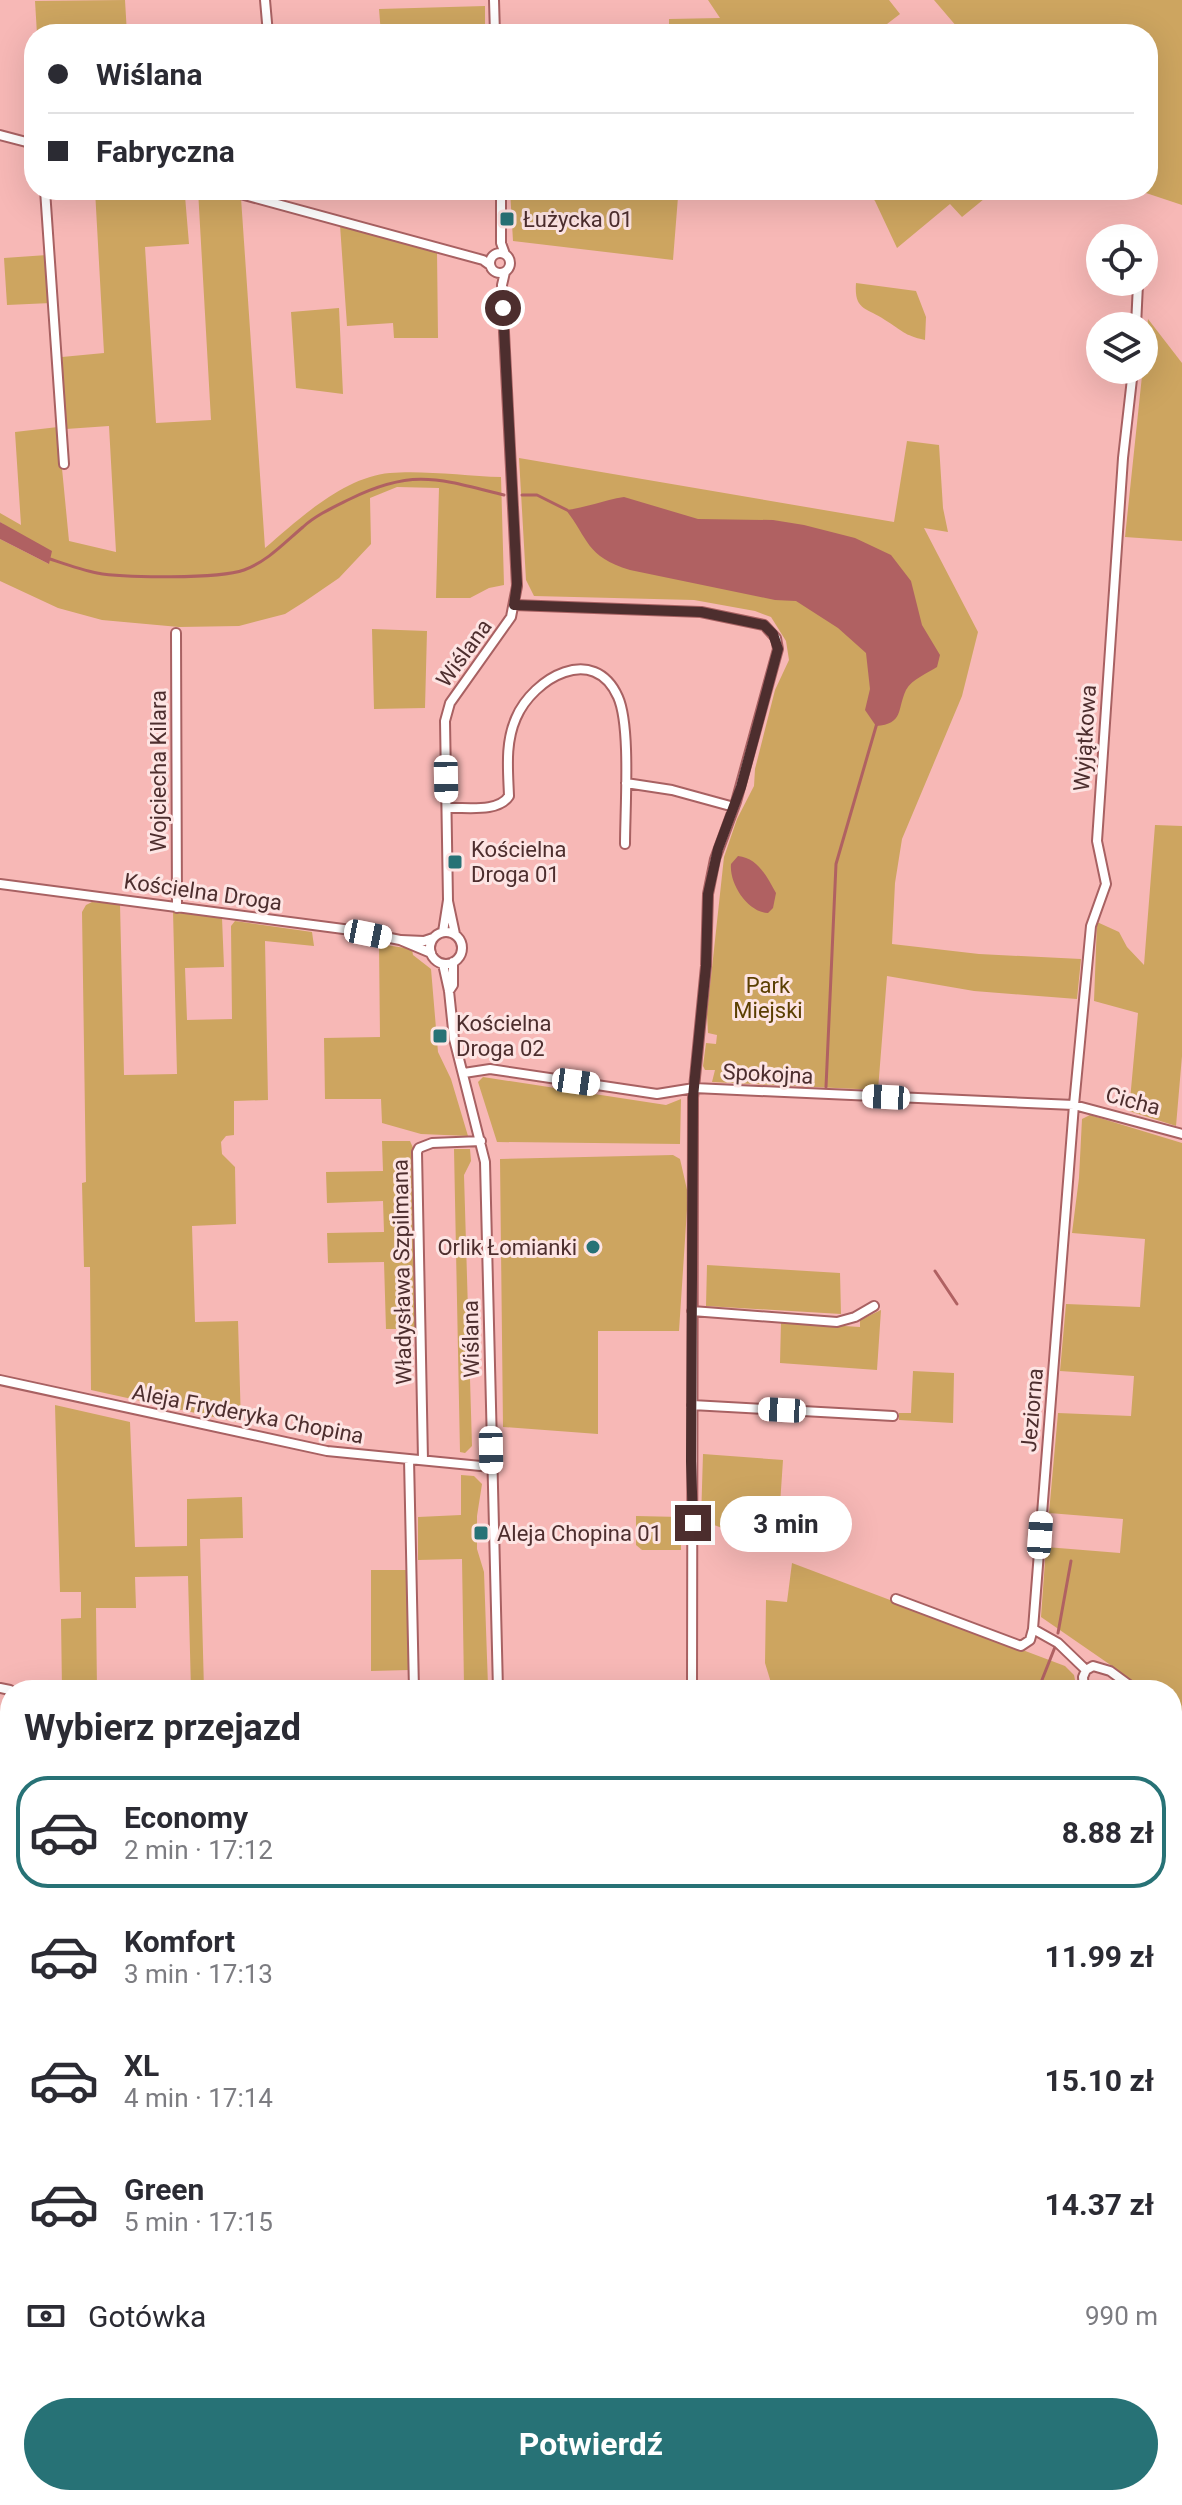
<!DOCTYPE html>
<html lang="pl">
<meta charset="utf-8">
<style>
:root{--surface:#fff;--page:#f2f2f3;--text:#2b2b33;--muted:#7c7c81;--line:#e1e1e2;--accent:#277276}
body{margin:0;font-family:Roboto,sans-serif;background:var(--page);color:var(--text);height:100vh;display:flex;flex-direction:column;font-size:30px;white-space:nowrap}
*{box-sizing:border-box;margin:0}
p{font-size:26px;color:var(--muted)}
.icon{flex:none;width:44px;height:44px;fill:none;stroke:currentColor;stroke-width:2;stroke-linecap:round;stroke-linejoin:round}
.map{position:relative;flex:1;overflow:hidden}
.side{position:absolute;left:0px;top:1680px;width:1182px;height:826px;display:flex;flex-direction:column;background:var(--surface);border-radius:32px 32px 0 0;box-shadow:0 8px 32px #0002}
.side>*{flex:none}
.top-card{position:absolute;left:24px;top:24px;width:1134px;height:176px;border-radius:32px;box-shadow:0 8px 32px #0002;display:grid;align-content:center;height:176px;padding:0 24px;background:var(--surface)}
.buttons{position:absolute;left:1086px;top:224px;display:grid;gap:16px}
.buttons a{display:grid;place-items:center;width:72px;height:72px;border-radius:50%;background:var(--surface);box-shadow:0 8px 32px #0002;font-size:40px}
.end{position:absolute;width:36px;height:36px;margin:-18px;border:10px solid #4d2e2e;background:#fff;box-shadow:0 0 0 4px #fff}
.from{border-radius:50%}
.bubble{position:absolute;height:56px;border-radius:28px;background:var(--surface);box-shadow:0 8px 32px #0002;font-size:26px;font-weight:700;line-height:56px;text-align:center}
.car{position:absolute;width:24px;height:48px;margin:-24px -12px;border-radius:10px;box-shadow:0 0 6px 2px #0007;background:linear-gradient(#fff 24%,#345 0 40%,#fff 0 76%,#345 0 86%,#fff 0)}
.top-card b{display:flex;align-items:center;gap:28px;height:76px;font-size:30px}
.top-card b+b{border-top:2px solid var(--line)}
.top-card i{width:20px;height:20px;background:var(--text)}
ul{padding:0;list-style:none}
li{display:flex;align-items:center;gap:24px;height:112px;margin:0 16px 12px;padding:0 8px;border:4px solid transparent;border-radius:32px}
li div{flex:1}
li b{display:block;font-size:30px}
li em{font-style:normal;font-weight:700}
li.selected{border-color:var(--accent)}
li>.icon{width:72px;height:72px;stroke-width:1.5}
h2{padding:0 24px;font-size:36px;line-height:96px}
.pay{display:flex;align-items:center;gap:20px;height:88px;padding:0 24px;font-size:30px}
.pay p{margin-inline-start:auto}
.cta{display:flex;gap:16px;margin-top:auto;padding:16px 24px}
.cta a{flex:1;height:92px;border-radius:48px;background:var(--accent);color:#fff;font-size:32px;font-weight:700;line-height:92px;text-align:center}
.map>svg:first-child{display:block}
</style>
<div class="map">
<svg width="1182" height="2505" viewBox="0 0 1182 2505">
<rect width="100%" height="100%" fill="#f7b8b6"/>
<path fill="#cda560" d="M125 0 127 34H37L35 1Z
M708 0H889L900 14 874 34H669V19L720 18Z
M934 0H1182V205L1137 190H1148V34H963Z
M485 6V34H381L379 9Z
M95 190H182L185 196 189 244 145 247 156 423 211 420 198 190 241 198 265 548C298 520 343 477 390 473 422 470 467 476 501 477L504 585 489 588 470 598H436L439 488 397 487 370 498 371 544 339 578 304 602 285 614 239 626 179 627 102 620 58 608 0 581V539L49 564 18 534 0 522V513L21 525 15 432 58 427 69 541 116 552 109 426 66 429 62 357 104 353Z
M510 190H616L678 197 673 260 513 241Z
M866 190H995L962 217 950 204 897 248 875 201Z
M340 225 437 251 438 338H394L393 323 347 326Z
M47 255 51 303 7 305 4 258Z
M856 283 916 291 926 317 925 340C903 335 903 331 885 320 866 307 854 311 856 283Z
M339 308 343 394 296 388 291 312Z
M1148 319 1182 363V541L1125 537Z
M907 441 939 445 943 508 948 532 924 528 978 632 962 696 902 839 895 883 892 944 979 954 1081 959 1077 999 974 991 887 976 878 1090 712 1082 715 1070H705L703 1066 706 1043 716 1044 717 1035 708 1033 707 1014 724 857 737 819 754 786 755 769 775 690 789 660 786 641 771 617 755 611 694 600 534 596 526 580 519 458 894 522Z
M372 629 427 631 425 708 374 709Z
M1155 825 1182 826V1056L1176 1126 1129 1111 1138 1013 1094 1001 1097 922 1119 932 1127 947 1144 965Z
M92 902 120 904 124 1075 177 1074 173 911 222 918 224 967 185 968 187 1020 232 1019 231 926 235 921 312 932 314 946 265 941 268 1100 234 1101V1135L226 1136 221 1142 222 1154 235 1167 236 1224 192 1226 195 1322 238 1321 241 1423 91 1390 90 1267H84L82 1183 86 1182 82 912 86 905Z
M379 944 412 949 413 955 431 969 438 1052 451 1079 468 1136 421 1134 382 1123 381 1099H325L324 1038 380 1037Z
M483 1077 666 1105 681 1099 680 1144 497 1142 478 1082Z
M1090 1115 1182 1143V1721L1172 1714V1690H1139L1112 1666 1041 1617 1046 1547 1120 1553 1123 1519 1049 1513 1058 1413 1131 1416 1134 1376 1060 1371 1066 1304 1140 1307 1145 1239 1072 1233 1079 1178 1082 1119Z
M382 1141H410L414 1150 417 1329H386L384 1262 328 1263 327 1233 384 1232 383 1201 327 1203 326 1172 383 1171Z
M454 1149H470L471 1161 464 1175 472 1446 465 1453 460 1452Z
M673 1155 680 1159 688 1194 679 1331H598V1434L503 1427 500 1159Z
M707 1265 840 1273 841 1314 706 1306Z
M881 1310 877 1370 780 1363 781 1322 860 1327V1320Z
M913 1371 954 1373 953 1423 899 1420V1413H911Z
M55 1405 130 1422 135 1547 187 1546V1499L242 1497 243 1538 200 1539 204 1690H191L188 1576 135 1577 136 1608H96L97 1690H62L61 1619 81 1618V1592H60Z
M703 1454 783 1460 777 1549 701 1520Z
M461 1475 474 1476 482 1484 477 1516V1549L484 1572 488 1686H464L462 1559 418 1560V1517L461 1515Z
M636 1516 681 1517V1550H642L636 1545Z
M792 1563 1065 1666 1074 1675 1077 1690H787L772 1686 765 1663 766 1600 787 1602Z
M371 1570H407L409 1670 371 1671Z
M1172 1725 1180 1731 1182 1727V1954L1172 1948Z"/>
<path fill="#b06162" d="M624 497 698 519 773 520 804 525 855 538 891 555 911 581 922 625 940 655 937 667C928 673 912 679 906 690 897 709 904 724 876 726L865 710 870 689 866 653 838 628 796 601 775 600 630 570C586 557 588 538 566 510 585 508 604 500 624 497Z
M0 522 52 551 49 564 0 539Z
M738 856C758 858 767 877 776 893L773 908 768 913C747 912 729 883 731 864Z"/>
<g fill="none" stroke-linecap="round" stroke-linejoin="round">
<path stroke="#b06162" stroke-width="3" d="M522 495H537L567 510
M50 559C65 564 82 570 97 573 124 578 219 579 244 570 268 561 284 543 303 527 316 515 334 507 350 499 413 468 439 479 504 495
M826 1087 836 864 877 723
M935 1271 957 1304
M1058 1633 1071 1561
M1038 1690 1055 1647
M1172 1934 1182 1937"/>
<defs>
<path id="minor" d="M265 0 268 34
M494 0 495 34
M0 135 34 144
M45 190 64 464
M226 190 483 260 490 265
M501 190V243L505 254
M490 263a10 10 0 1 1 20 0a10 10 0 1 1-20 0Z
M1136 326 1138 284
M514 605 701 612 764 625 776 638 778 649 736 802 715 859 708 894 706 966 693 1098 692 1690
M176 633 177 908
M626 783 672 790 734 807
M447 808C466 807 498 813 509 796 508 769 505 743 516 718 533 678 594 643 618 697 631 726 625 809 625 844
M0 884 351 930 400 940 431 953
M448 901 455 934
M430 948a16 16 0 1 1 32 0a16 16 0 1 1-32 0Z
M443 932 448 900 445 721 450 703 511 617 517 586 504 332 502 285 505 272
M401 940 424 941 433 938
M443 964 449 991 454 1039 485 1162 498 1690
M449 991 453 985V962
M464 1073 490 1069 657 1094 694 1088 1074 1105 1182 1134
M692 1311 837 1322 855 1317 874 1306
M0 1380 327 1451 491 1467
M692 1405 893 1416
M409 1459 414 1690
M423 1460 417 1152 419 1148 432 1143 481 1141
M896 1599 1021 1646 1030 1640 1033 1629
M1086 1670 1093 1666 1110 1671 1136 1690
M0 1688 10 1690
M1084 1690 1083 1677 1086 1670 1058 1643 1033 1629 1074 1105 1091 926 1106 884 1097 841 1123 458 1133 370
M1172 1716 1182 1724
M0 2085 10 2086
M1172 2112 1182 2113
M0 2266 10 2265
M31 2496 32 2505
M204 2496V2505
M711 2496V2505
M787 2496V2505"/>
<path id="tertiary" d="M0 1905 10 1908
M0 2437H10
M504 2496V2505
M943 2496 964 2505"/>
</defs>
<use href="#minor" stroke="#a86162" stroke-width="12"/>
<use href="#tertiary" stroke="#a86162" stroke-width="13"/>
<use href="#minor" stroke="#fff" stroke-width="8"/>
<use href="#tertiary" stroke="#fff" stroke-width="9"/>
</g>
<g fill="none" stroke-linecap="round" stroke-linejoin="round">
<path stroke="#4d2e2e" stroke-width="10" d="M503 308 517 584 514 605 701 612 764 625 773 634 778 649 741 787 718 849 708 894 706 966 693 1097 691 1461 693 1523"/>
</g>
<g fill="#277276" stroke="#fde4e3" stroke-width="3">
<rect x="499" y="211" width="16" height="16" rx="4"/>
<rect x="447" y="854" width="16" height="16" rx="4"/>
<rect x="432" y="1028" width="16" height="16" rx="4"/>
<circle cx="593" cy="1247" r="8"/>
<rect x="473" y="1525" width="16" height="16" rx="4"/>
</g>
<g text-anchor="middle" dominant-baseline="central" stroke-width="6" stroke-linejoin="round" paint-order="stroke">
<g font-size="22" fill="#4d2e2e" stroke="#fde4e3" text-anchor="start">
<text x="523" y="219">Łużycka 01</text>
<text x="471" y="849">Kościelna<tspan x="471" dy="25">Droga 01</tspan></text>
<text x="456" y="1023">Kościelna<tspan x="456" dy="25">Droga 02</tspan></text>
<text x="577" y="1247" text-anchor="end">Orlik Łomianki</text>
<text x="497" y="1533">Aleja Chopina 01</text>
</g>
<g font-size="22" fill="#4d2e2e" stroke="#fde4e3">
<text transform="translate(464 653) rotate(-54)">Wiślana</text>
<text transform="translate(1085 738) rotate(-86)">Wyjątkowa</text>
<text transform="translate(158 771) rotate(-90)">Wojciecha Kilara</text>
<text transform="translate(203 892) rotate(8)">Kościelna Droga</text>
<text transform="translate(768 1074) rotate(3)">Spokojna</text>
<text transform="translate(1133 1101) rotate(15)">Cicha</text>
<text transform="translate(402 1272) rotate(-91)">Władysława Szpilmana</text>
<text transform="translate(471 1339) rotate(-91)">Wiślana</text>
<text transform="translate(1032 1410) rotate(-85)">Jeziorna</text>
<text transform="translate(248 1414) rotate(11)">Aleja Fryderyka Chopina</text>
</g>
<g font-size="22" fill="#5b3f02" stroke="#fde4e3">
<text x="768" y="985">Park<tspan x="768" dy="25">Miejski</tspan></text>
</g>
</g>
</svg>
<div class="buttons">
<a><svg class="icon" aria-label="locate" viewBox="0 0 24 24"><circle cx="12" cy="12" r="6"/><path d="M12 2v4M12 18v4M2 12h4M18 12h4"/></svg></a>
<a><svg class="icon" aria-label="layers" viewBox="0 0 24 24"><path d="M12 4l9 5-9 5-9-5zM3 14l9 5 9-5"/></svg></a>
</div>
<i class="end from" style="left:503px;top:308px"></i>
<i class="end" style="left:693px;top:1523px"></i>
<div class="bubble" style="left:720px;top:1496px;width:132px">3 min</div>
<i class="car" style="left:446px;top:779px;rotate:179deg"></i>
<i class="car" style="left:368px;top:934px;rotate:101deg"></i>
<i class="car" style="left:576px;top:1082px;rotate:98deg"></i>
<i class="car" style="left:886px;top:1097px;rotate:273deg"></i>
<i class="car" style="left:782px;top:1410px;rotate:273deg"></i>
<i class="car" style="left:491px;top:1450px;rotate:179deg"></i>
<i class="car" style="left:1040px;top:1535px;rotate:4deg"></i>
<div class="top-card">
<b><i class="from"></i>Wiślana</b>
<b><i></i>Fabryczna</b>
</div>
<section class="side">
<h2>Wybierz przejazd</h2>
<ul>
<li class="selected"><svg class="icon" aria-label="car" viewBox="0 0 24 24"><path d="M5 17H2v-5l4-1 3-4h7l3 4 3 1v5h-3M9 17h6M6 11h13"/><circle cx="7" cy="17" r="2"/><circle cx="17" cy="17" r="2"/></svg><div><b>Economy</b><p>2 min · 17:12</p></div><em>8.88 zł</em></li>
<li><svg class="icon" aria-label="car" viewBox="0 0 24 24"><path d="M5 17H2v-5l4-1 3-4h7l3 4 3 1v5h-3M9 17h6M6 11h13"/><circle cx="7" cy="17" r="2"/><circle cx="17" cy="17" r="2"/></svg><div><b>Komfort</b><p>3 min · 17:13</p></div><em>11.99 zł</em></li>
<li><svg class="icon" aria-label="car" viewBox="0 0 24 24"><path d="M5 17H2v-5l4-1 3-4h7l3 4 3 1v5h-3M9 17h6M6 11h13"/><circle cx="7" cy="17" r="2"/><circle cx="17" cy="17" r="2"/></svg><div><b>XL</b><p>4 min · 17:14</p></div><em>15.10 zł</em></li>
<li><svg class="icon" aria-label="car" viewBox="0 0 24 24"><path d="M5 17H2v-5l4-1 3-4h7l3 4 3 1v5h-3M9 17h6M6 11h13"/><circle cx="7" cy="17" r="2"/><circle cx="17" cy="17" r="2"/></svg><div><b>Green</b><p>5 min · 17:15</p></div><em>14.37 zł</em></li>
</ul>
<div class="pay"><svg class="icon" aria-label="cash" viewBox="0 0 24 24"><path d="M3 7h18v10H3z"/><circle cx="12" cy="12" r="2"/></svg>Gotówka<p>990 m</p></div>
<div class="cta"><a>Potwierdź</a></div>
</section>
</div>
